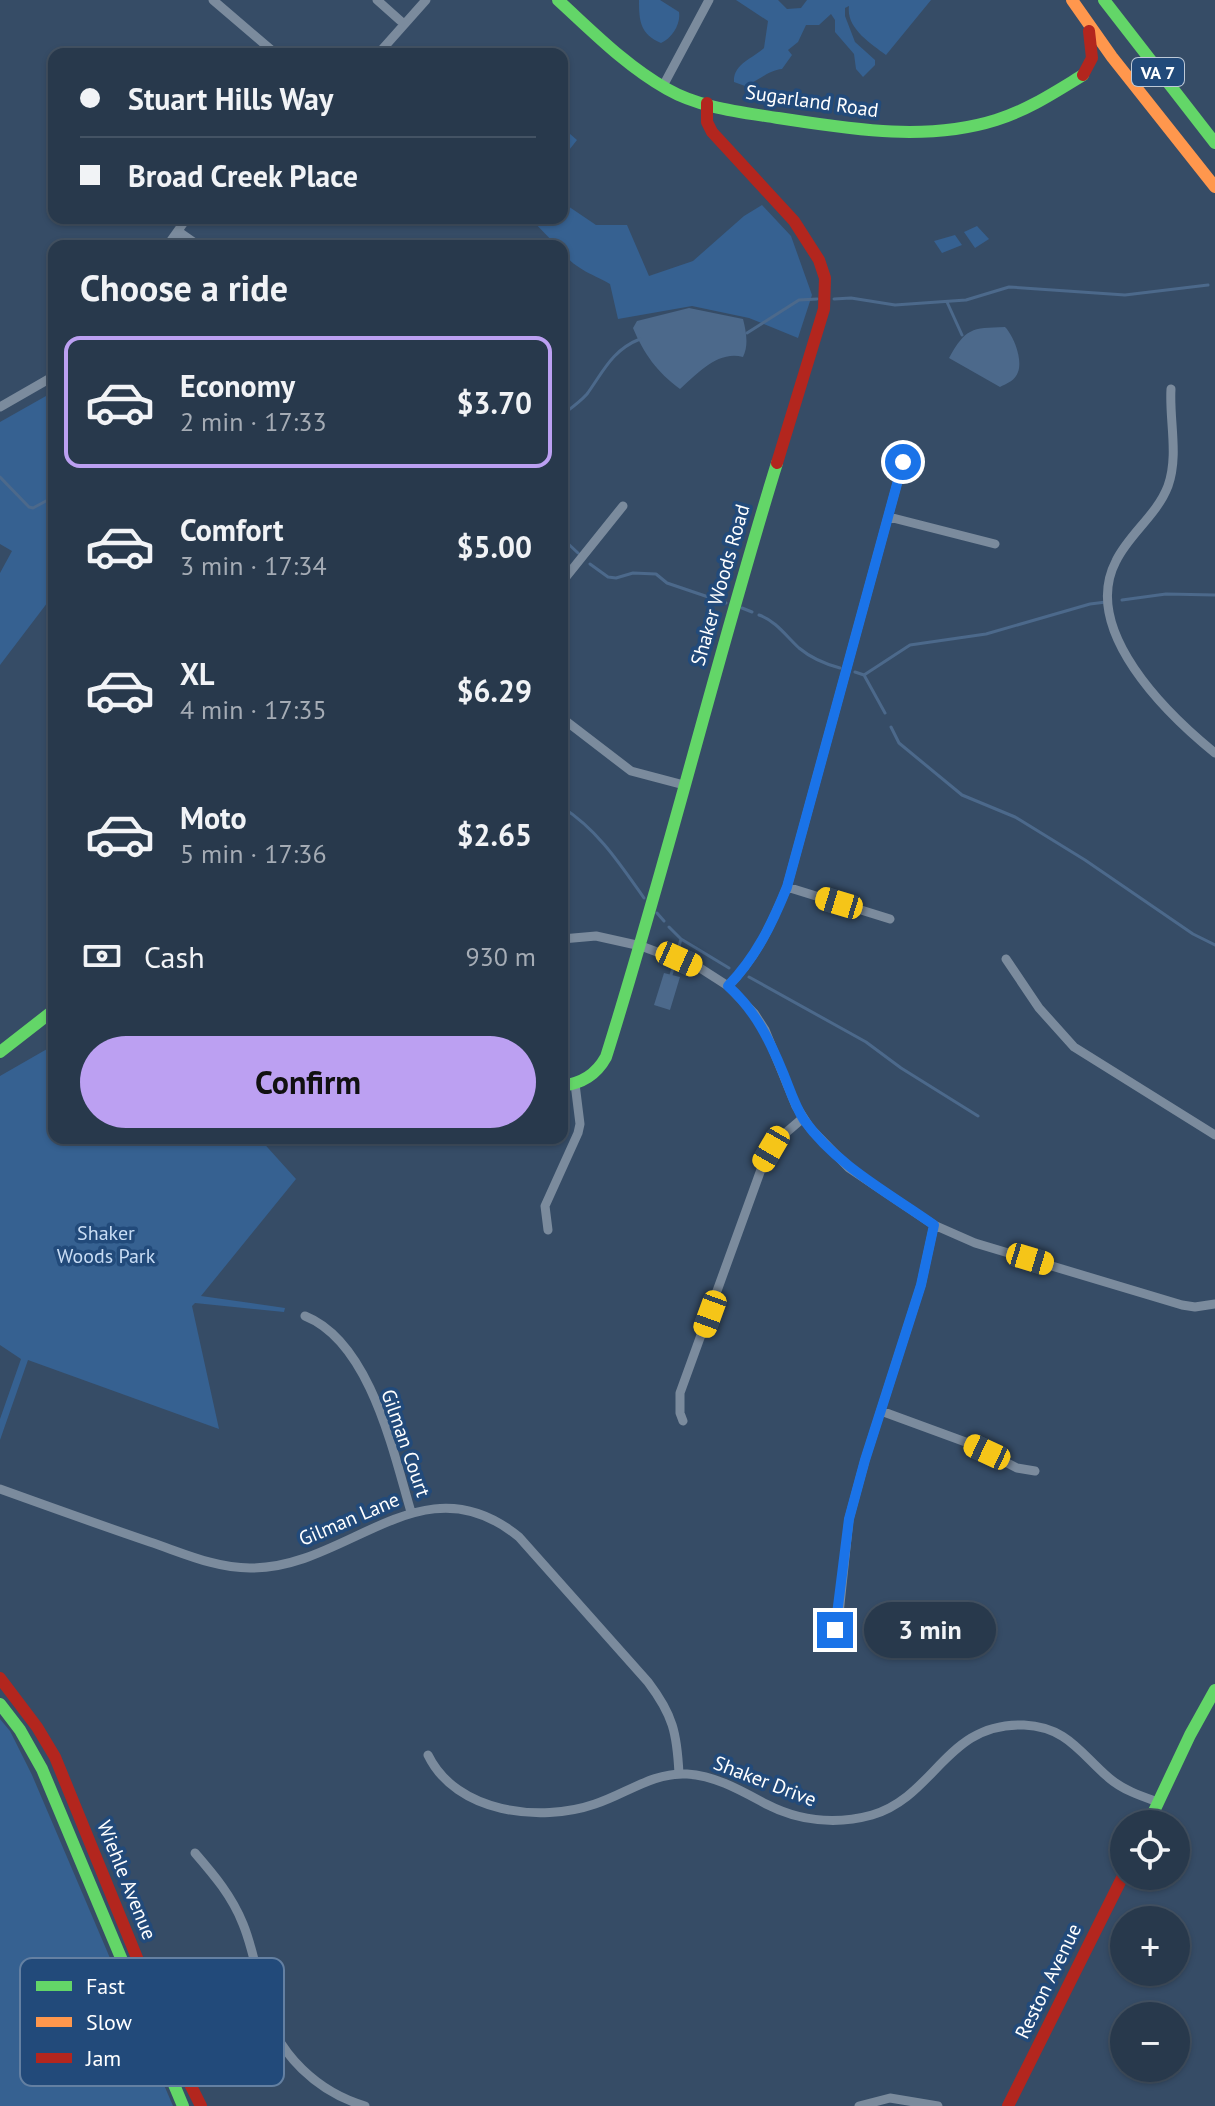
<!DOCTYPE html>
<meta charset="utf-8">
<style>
:root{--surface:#28394c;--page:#304053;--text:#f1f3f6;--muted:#a5acb5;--line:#445364;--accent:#bca0f2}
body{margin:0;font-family:"PT Sans",sans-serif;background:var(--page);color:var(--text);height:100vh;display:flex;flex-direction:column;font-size:30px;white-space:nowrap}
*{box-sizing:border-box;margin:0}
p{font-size:26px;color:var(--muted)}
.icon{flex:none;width:44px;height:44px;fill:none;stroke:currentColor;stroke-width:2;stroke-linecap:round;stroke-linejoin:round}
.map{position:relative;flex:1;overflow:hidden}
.details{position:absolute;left:48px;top:240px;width:520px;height:904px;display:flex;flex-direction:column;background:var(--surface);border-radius:16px;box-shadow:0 2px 6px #0004,0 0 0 2px var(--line)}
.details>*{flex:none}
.banner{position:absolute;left:48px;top:48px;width:520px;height:176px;border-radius:16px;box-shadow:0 2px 6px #0004,0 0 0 2px var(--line);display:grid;align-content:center;height:176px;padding:0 32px;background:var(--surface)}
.tools{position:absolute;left:1110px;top:1810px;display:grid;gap:16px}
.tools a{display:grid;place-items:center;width:80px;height:80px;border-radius:50%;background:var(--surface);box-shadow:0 2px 6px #0004,0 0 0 2px var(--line);font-size:40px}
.end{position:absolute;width:36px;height:36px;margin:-18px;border:10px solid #1a73e8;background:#fff;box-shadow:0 0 0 4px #fff}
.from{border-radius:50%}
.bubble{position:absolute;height:56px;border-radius:28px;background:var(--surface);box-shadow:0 2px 6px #0004,0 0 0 2px var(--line);font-size:26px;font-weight:700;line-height:56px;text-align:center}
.car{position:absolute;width:24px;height:48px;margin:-24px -12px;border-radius:10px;box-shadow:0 0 6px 2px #0007;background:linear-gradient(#f5c518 24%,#345 0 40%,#f5c518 0 76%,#345 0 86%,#f5c518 0)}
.banner b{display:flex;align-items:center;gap:28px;height:76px;font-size:30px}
.banner b+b{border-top:2px solid var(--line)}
.banner i{width:20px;height:20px;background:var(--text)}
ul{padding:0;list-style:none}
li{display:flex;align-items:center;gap:24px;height:132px;margin:0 16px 12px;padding:0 16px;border:4px solid transparent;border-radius:16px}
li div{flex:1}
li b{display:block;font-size:30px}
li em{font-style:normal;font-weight:700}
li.selected{border-color:var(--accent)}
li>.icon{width:72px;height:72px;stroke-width:1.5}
h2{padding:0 32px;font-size:36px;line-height:96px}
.pay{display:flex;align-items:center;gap:20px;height:88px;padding:0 32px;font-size:30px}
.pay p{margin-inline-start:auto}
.action{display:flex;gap:16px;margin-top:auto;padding:16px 32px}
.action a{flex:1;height:92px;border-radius:48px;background:var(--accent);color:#111;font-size:32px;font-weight:700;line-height:92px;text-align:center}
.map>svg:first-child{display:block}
</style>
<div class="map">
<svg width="1215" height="2106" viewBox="0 0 1215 2106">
<rect width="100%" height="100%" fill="#364c66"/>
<path fill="#366191" d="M639 0H660L679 12C681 24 672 38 661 43 640 34 639 21 639 0Z
M736 0H778L787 9 801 8 807 0H931L886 55C870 43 846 28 849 6L845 8V16L855 42 875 60V65L863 77 856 69 854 54 835 32V20L831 14 819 25H806L798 42 788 50 792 55 782 69C769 70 758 81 745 86L734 82C733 64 752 59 764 48L768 21Z
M562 127 577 140 562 159Z
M562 202 596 225H627L649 276 693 261 744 216 762 205 791 236 812 295 798 338 749 318 692 306 618 319 610 284C595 275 564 265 562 246H557L530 218H562Z
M977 226 989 239 975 248 964 232Z
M955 235 962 245 942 253 934 241Z
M46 396 54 403V594L0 665V573L12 551 0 544V422Z
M54 1045V1138H259L296 1179 201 1296 285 1308 284 1312 195 1303 192 1306 219 1429 28 1360 0 1440V1419L21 1359 0 1345V1076Z
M0 1719 10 1731 32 1775 173 2106H0Z"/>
<path fill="#4c698b" d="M689 308 743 319C746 331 749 345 743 357 718 350 697 374 680 389 657 372 644 354 633 328L637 321Z
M1005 327C1014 336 1025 364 1016 376 1013 381 1006 384 1000 387L949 358C966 328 971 328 1005 327Z
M664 973 680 977 670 1010 654 1005Z"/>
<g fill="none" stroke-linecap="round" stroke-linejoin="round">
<path stroke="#4c698b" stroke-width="3" d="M834 299 851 298 895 305 966 300 1009 287 1125 295 1208 285
M947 302 962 335
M747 333 799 300 817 299
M562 415C570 409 580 402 587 394 603 372 612 350 640 339
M0 477 29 507 33 508 46 501 54 502
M562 538 578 553
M590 564 608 577 616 578 633 573 656 574 667 583 726 603
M1122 600 1166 594 1215 595
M742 608 752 612
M759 615C776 621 786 636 799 648 811 658 825 664 840 668
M855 672 864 675
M864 675 910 645 986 634 1090 604 1106 602
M864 675 885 713
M891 727 899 743 962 795 1015 817 1085 860 1193 934 1215 945
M562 807C598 830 620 864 644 898
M657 913 664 921
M669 927 681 939 729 968
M678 950 681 939
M671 975 674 965
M749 977 866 1042 901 1068 978 1116"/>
<path stroke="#7b8b9d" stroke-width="9" d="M213 0 276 54
M377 0 404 24
M378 54 426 0
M663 86 709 0
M179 232 199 246
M167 246 187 218
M1171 389C1169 420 1179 455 1168 486 1157 515 1129 534 1116 561 1080 630 1167 714 1215 753
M0 407 54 376
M889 517 995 544
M562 582 623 506
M562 718 631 771 684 785
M787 887 890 919
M562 939 596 936 641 946 700 968 728 986 754 1013 765 1030 796 1106 810 1128 849 1168 934 1225 975 1243 1182 1305 1195 1307 1215 1304
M1006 959 1039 1008 1074 1047 1215 1135
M728 986C757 957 772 923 787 887L903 462
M548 1230 545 1206 578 1133 580 1124 575 1084
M305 1316C370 1342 393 1451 411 1512
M881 1411 971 1444 1017 1468 1035 1471
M683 1421 680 1413V1393L763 1164 782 1136 803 1118
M0 1489C50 1507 100 1525 150 1542 183 1553 215 1568 250 1568 349 1569 422 1457 519 1537L648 1682C673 1715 677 1733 679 1774
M832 1647 839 1614 849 1519 865 1460 921 1285 934 1225
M428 1755C456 1813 540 1823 595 1804 626 1794 653 1772 687 1774 716 1776 740 1790 766 1804 799 1821 836 1825 872 1815 936 1796 946 1722 1024 1725 1067 1727 1080 1753 1109 1778 1123 1790 1141 1796 1158 1802
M195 1853C214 1875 232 1896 243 1924 254 1951 258 1979 265 2007 278 2055 318 2092 365 2106
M859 2106 890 2098 938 2106"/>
<path stroke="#63d668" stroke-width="12" d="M558 0C592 31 626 66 667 89 700 108 741 112 778 118 850 129 926 142 996 120 1028 110 1055 92 1083 75
M1104 0 1215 143
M0 1052 54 1010
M562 1086C582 1083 596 1075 606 1057 668 860 716 660 777 463
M0 1704 20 1730 42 1769 183 2106
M1148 1824 1190 1735 1215 1690"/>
<path stroke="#ff974d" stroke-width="12" d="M1072 0 1112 57 1215 187"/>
<path stroke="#b3261e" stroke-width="12" d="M1083 75 1092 58 1089 31
M707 103V122L712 132 794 221 819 260 825 278 824 309 777 463
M0 1678 37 1727 55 1757 182 2068 201 2106
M1008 2106 1124 1874"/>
</g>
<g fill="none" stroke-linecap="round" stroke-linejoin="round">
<path stroke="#1a73e8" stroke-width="10" d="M835 1630 849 1519 865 1460 921 1285 934 1225C889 1193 837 1166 804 1120 795 1106 790 1090 784 1075 770 1041 756 1011 728 986 756 957 772 924 787 887L903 462"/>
</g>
<g text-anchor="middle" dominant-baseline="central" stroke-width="7" stroke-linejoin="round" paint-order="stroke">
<rect fill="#224a7a" stroke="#bdc9d7" stroke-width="2" x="1132" y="58" width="52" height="28" rx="6"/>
<g font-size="18" font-weight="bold" fill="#fff">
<text x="1158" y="72">VA 7</text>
</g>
<g font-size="20" fill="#fff" stroke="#224a7a">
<text transform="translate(812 101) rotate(8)">Sugarland Road</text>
<text transform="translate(720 585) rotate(-74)">Shaker Woods Road</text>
<text transform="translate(406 1443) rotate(71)">Gilman Court</text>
<text transform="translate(349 1519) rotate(-23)">Gilman Lane</text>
<text transform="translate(765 1781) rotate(21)">Shaker Drive</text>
<text transform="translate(127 1880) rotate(68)">Wiehle Avenue</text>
<text transform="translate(1048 1981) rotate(-64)">Reston Avenue</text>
</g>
<g font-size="20" fill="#c8dcf4" stroke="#224a7a">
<text x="106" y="1233">Shaker<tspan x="106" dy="23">Woods Park</tspan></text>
</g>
</g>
<rect x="20" y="1958" width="264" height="128" rx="12" fill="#224a7a" stroke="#6480a2" stroke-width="2"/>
<rect x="36" y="1981" width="36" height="10" fill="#63d668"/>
<rect x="36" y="2017" width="36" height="10" fill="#ff974d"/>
<rect x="36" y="2053" width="36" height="10" fill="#b3261e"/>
<g font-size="22" fill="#fff">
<text x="86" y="1994">Fast</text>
<text x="86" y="2030">Slow</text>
<text x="86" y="2066">Jam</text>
</g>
</svg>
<div class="tools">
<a><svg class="icon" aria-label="locate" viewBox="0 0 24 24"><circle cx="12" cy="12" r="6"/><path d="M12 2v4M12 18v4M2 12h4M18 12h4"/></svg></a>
<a>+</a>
<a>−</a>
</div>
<i class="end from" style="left:903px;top:462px"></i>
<i class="end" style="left:835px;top:1630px"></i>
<div class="bubble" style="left:864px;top:1602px;width:132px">3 min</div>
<i class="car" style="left:839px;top:903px;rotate:287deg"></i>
<i class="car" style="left:679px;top:959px;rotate:114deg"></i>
<i class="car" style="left:771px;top:1149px;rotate:210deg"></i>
<i class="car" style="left:1030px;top:1259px;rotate:107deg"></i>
<i class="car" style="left:710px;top:1314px;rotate:200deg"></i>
<i class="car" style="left:987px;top:1452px;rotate:295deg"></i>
<div class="banner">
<b><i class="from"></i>Stuart Hills Way</b>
<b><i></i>Broad Creek Place</b>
</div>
<section class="details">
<h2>Choose a ride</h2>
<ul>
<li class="selected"><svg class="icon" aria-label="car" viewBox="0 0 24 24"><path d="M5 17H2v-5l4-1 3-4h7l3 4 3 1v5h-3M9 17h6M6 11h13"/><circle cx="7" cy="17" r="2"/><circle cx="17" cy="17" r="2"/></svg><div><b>Economy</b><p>2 min · 17:33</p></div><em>$3.70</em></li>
<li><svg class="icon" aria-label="car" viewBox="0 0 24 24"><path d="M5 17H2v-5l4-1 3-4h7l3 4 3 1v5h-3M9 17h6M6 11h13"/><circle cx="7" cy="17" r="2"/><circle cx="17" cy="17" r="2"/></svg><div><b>Comfort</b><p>3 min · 17:34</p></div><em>$5.00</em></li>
<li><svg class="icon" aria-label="car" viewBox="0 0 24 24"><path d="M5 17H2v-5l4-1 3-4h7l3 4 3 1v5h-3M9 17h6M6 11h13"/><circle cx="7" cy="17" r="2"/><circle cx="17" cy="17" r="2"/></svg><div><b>XL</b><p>4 min · 17:35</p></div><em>$6.29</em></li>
<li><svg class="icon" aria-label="car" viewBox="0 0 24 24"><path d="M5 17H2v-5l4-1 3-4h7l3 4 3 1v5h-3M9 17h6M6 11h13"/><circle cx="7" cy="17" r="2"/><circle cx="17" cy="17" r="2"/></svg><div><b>Moto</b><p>5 min · 17:36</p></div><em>$2.65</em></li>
</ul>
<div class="pay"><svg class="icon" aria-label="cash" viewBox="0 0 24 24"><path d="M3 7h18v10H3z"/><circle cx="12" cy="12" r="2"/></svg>Cash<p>930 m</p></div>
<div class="action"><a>Confirm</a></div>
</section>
</div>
